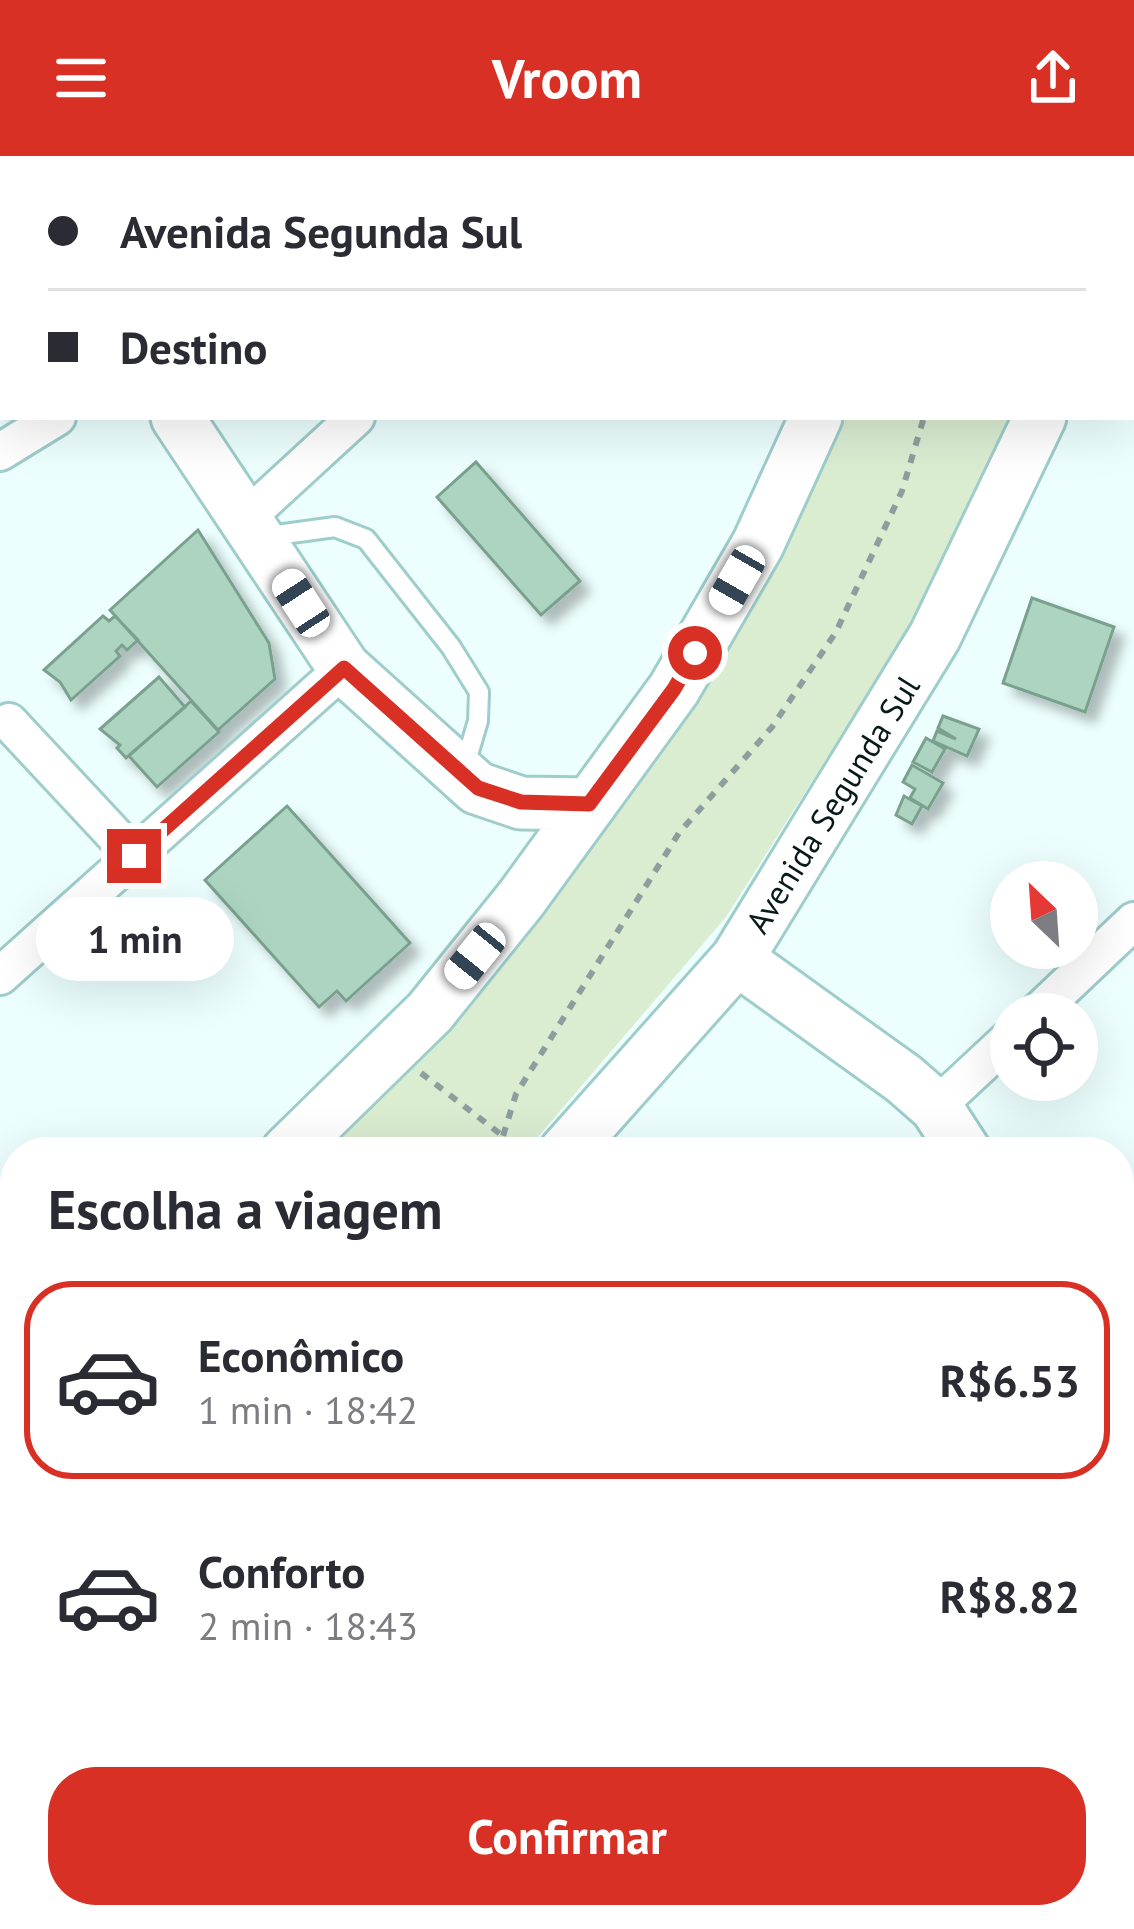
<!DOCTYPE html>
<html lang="pt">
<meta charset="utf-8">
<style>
:root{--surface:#fff;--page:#f2f2f3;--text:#2b2b33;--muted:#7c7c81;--line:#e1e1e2;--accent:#d93025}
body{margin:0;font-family:"PT Sans",sans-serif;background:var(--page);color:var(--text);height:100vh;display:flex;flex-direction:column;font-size:45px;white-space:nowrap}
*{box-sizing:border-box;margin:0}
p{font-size:39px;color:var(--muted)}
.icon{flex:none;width:66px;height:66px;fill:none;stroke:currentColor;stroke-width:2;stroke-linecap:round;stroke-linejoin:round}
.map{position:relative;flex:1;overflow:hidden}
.drawer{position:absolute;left:0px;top:981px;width:1134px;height:792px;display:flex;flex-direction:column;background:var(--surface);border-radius:48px 48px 0 0;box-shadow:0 12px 48px #0002}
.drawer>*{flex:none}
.top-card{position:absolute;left:0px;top:0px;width:1134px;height:264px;box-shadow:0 12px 48px #0002;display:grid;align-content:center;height:264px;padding:0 48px;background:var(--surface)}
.needle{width:78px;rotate:335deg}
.tools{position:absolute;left:990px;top:705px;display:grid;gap:24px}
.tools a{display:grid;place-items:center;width:108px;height:108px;border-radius:50%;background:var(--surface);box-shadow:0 12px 48px #0002;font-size:60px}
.end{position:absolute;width:54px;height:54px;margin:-27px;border:15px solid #d93025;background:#fff;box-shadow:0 0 0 6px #fff}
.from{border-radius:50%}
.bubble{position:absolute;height:84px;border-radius:42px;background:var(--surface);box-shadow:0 12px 48px #0002;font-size:39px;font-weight:600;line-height:84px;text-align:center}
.car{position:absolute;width:36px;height:72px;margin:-36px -18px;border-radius:15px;box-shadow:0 0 9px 3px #0007;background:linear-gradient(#fff 24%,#345 0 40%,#fff 0 76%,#345 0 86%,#fff 0)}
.top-card b{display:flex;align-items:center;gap:42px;height:114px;font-size:45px}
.top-card b+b{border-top:3px solid var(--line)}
.top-card i{width:30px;height:30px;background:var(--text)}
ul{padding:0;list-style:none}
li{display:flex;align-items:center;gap:36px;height:198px;margin:0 24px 18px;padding:0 24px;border:6px solid transparent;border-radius:48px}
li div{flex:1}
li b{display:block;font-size:45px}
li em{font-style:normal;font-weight:600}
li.selected{border-color:var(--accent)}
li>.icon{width:108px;height:108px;stroke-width:1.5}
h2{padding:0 48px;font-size:54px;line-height:144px}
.action{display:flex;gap:24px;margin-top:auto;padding:24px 48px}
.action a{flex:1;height:138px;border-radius:48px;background:var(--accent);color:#fff;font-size:48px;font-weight:600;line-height:138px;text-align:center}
header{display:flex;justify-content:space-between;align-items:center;height:156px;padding:0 48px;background:var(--accent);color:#fff;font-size:54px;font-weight:600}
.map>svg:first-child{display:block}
</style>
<header><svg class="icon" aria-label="menu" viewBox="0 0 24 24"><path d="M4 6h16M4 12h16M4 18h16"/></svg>Vroom<svg class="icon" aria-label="share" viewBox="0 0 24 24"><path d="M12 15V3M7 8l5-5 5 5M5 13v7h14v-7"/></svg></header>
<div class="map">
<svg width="1134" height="1773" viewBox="0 0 1134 1773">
<defs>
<filter id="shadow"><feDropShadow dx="10" dy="10" stdDeviation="6" flood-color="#0004"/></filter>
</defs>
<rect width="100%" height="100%" fill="#ecfffe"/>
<path fill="#daedd1" d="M833 261H1017L945 416 726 761 525 996H299L508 788Z
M0 1402 15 1420V1475L0 1489Z
M1119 1545 1134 1562V1773H1002L1017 1758H1119Z"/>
<path fill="#acd4c1" stroke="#7aa08e" stroke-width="3" filter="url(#shadow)" d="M60 0H116L57 3Z
M226 0H288L291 3H228Z
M0 168 3 173 0 255Z
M476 306 580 425 541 459 437 341Z
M198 374 269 487 275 523 218 574 110 454Z
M1032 442 1114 471 1085 556 1003 527Z
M103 460 109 465 115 460 138 484 127 494 122 489 116 495 120 500 71 544 60 526 44 514Z
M159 521 185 551 126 602 117 592 120 589 100 573Z
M191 545 219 576 157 631 129 600Z
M943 560 979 573 967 600 933 585 937 575 956 583 938 572Z
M926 582 945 593 932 616 913 606Z
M912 609 943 627 928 653 910 642 915 633 903 626Z
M904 640 922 650 912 668 896 659Z
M287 650 410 787 346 845 337 835 319 851 205 724Z
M1134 1345V1392L1119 1405V1366L1131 1355 1127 1351Z
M1123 1402 1129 1409 1134 1404V1429L1119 1413Z
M1119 1413 1134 1429V1442L1119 1456Z
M1134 1442V1492L1119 1505V1465L1126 1459 1121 1454Z
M1134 1492V1542L1129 1547 1119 1536V1505Z
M757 1758H763L777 1773H741Z
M763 1758H811L825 1773H785L782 1769 777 1773Z
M822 1758H861L868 1765 854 1773H836Z
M879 1758H903L917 1773H875L870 1767Z
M909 1758H962L975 1773H923Z
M962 1758H1004L988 1773H975Z"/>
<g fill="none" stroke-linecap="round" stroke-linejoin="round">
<defs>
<path id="lane" d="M603 0 612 3
M262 381 335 371 366 383 451 491 479 536 478 565 464 612"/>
<path id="street" d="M582 3 584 0
M0 296 57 261
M245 363 356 261
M9 566 134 700
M0 820 344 512
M1036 858 1134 765
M936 951 1011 881
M1119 1124 1134 1110
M0 1183 15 1200
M1119 1561 1134 1577
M1119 1676 1134 1662
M709 1773 725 1758
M1010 1773 1026 1758"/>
<path id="secondary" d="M923 3 924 0
M0 5 3 9
M1131 27 1134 20
M177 261 344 512 477 632 521 647 589 648
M737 803 904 923 936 951 965 996
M287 996 430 856 521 743 674 533 758 388 816 261
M565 996 737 803 935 480 1040 261
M1119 1239 1134 1257
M0 1264 15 1250
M0 1354 15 1383
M0 1530 15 1516"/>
</defs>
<use href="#lane" stroke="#9ecdcb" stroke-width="24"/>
<use href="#street" stroke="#9ecdcb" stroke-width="42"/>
<use href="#secondary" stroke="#9ecdcb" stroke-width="57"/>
<path stroke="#8c9f9e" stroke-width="6" stroke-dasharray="9 9" stroke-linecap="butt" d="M1035 3 1037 0
M421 917 503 980 517 996
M471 996 503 980 516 938 679 677 772 571 836 476 902 335 924 261"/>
<use href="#lane" stroke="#fff" stroke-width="18"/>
<use href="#street" stroke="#fff" stroke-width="36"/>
<use href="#secondary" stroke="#fff" stroke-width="51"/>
</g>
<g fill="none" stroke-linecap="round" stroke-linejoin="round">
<path stroke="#d93025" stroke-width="15" d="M134 700 344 512 478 632 521 646 589 648 674 533 695 497"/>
</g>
<g text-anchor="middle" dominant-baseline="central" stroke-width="9" stroke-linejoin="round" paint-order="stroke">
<g font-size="33" fill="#071a19" stroke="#fff">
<text transform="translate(832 648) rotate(-58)">Avenida Segunda Sul</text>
</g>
</g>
</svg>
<div class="tools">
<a><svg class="needle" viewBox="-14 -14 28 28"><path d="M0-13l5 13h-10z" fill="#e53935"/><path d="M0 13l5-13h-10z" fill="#7c7c81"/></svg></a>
<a><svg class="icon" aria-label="locate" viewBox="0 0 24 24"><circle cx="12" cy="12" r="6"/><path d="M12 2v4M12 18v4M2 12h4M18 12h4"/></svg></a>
</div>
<i class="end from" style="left:695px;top:497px"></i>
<i class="end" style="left:134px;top:700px"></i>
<div class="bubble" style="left:36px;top:741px;width:198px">1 min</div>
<i class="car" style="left:737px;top:424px;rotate:210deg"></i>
<i class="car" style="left:301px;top:447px;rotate:327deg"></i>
<i class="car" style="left:475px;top:800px;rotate:219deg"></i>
<div class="top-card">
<b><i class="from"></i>Avenida Segunda Sul</b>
<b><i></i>Destino</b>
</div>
<section class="drawer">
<h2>Escolha a viagem</h2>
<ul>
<li class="selected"><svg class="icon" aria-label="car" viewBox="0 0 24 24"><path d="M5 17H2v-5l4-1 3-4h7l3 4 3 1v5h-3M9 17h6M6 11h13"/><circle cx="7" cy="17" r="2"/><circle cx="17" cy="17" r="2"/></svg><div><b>Econômico</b><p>1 min · 18:42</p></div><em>R$6.53</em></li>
<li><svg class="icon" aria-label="car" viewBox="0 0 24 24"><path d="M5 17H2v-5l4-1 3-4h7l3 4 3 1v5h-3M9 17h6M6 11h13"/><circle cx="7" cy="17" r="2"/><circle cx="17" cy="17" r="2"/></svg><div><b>Conforto</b><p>2 min · 18:43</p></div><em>R$8.82</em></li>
</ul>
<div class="action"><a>Confirmar</a></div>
</section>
</div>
